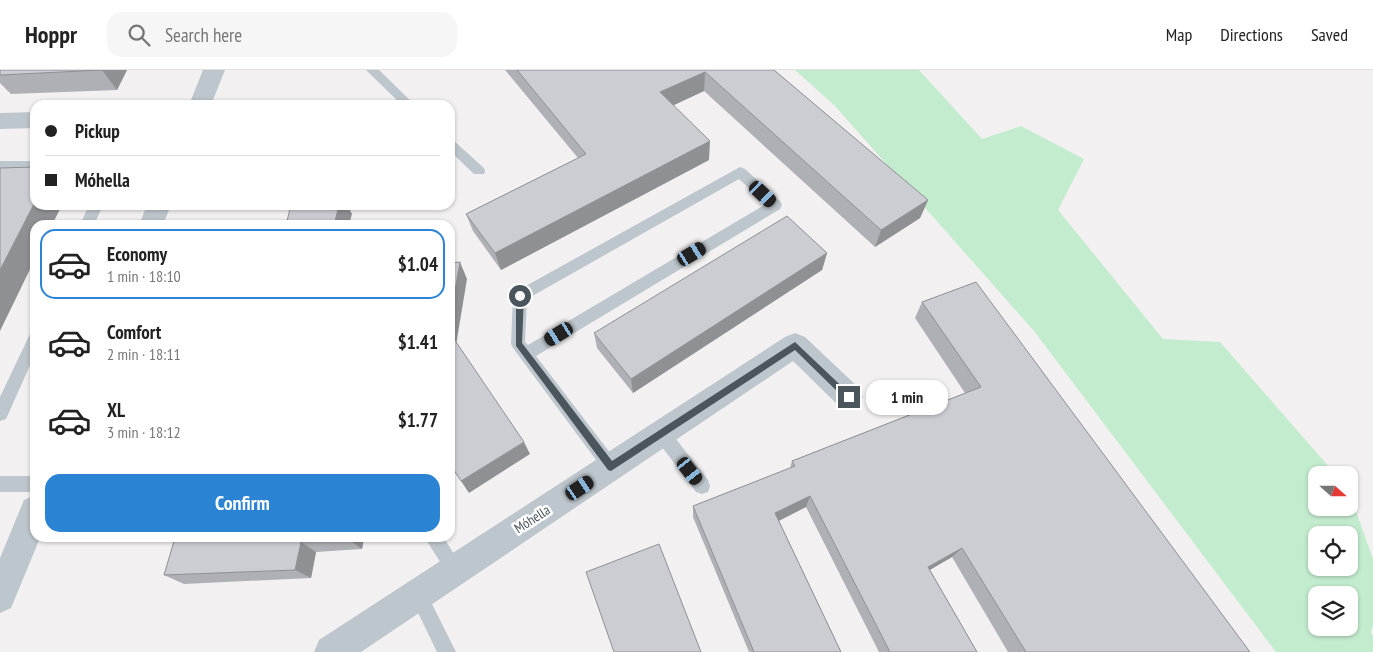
<!DOCTYPE html>
<meta charset="utf-8">
<style>
:root{--surface:#fff;--page:#f6f6f6;--text:#222;--muted:#767676;--line:#e0e0e0;--accent:#2a83d3}
body{margin:0;font-family:"PT Sans Narrow",sans-serif;background:var(--page);color:var(--text);height:100vh;display:flex;flex-direction:column;font-size:19px;white-space:nowrap}
*{box-sizing:border-box;margin:0}
p{font-size:16px;color:var(--muted)}
.icon{flex:none;width:28px;height:28px;fill:none;stroke:currentColor;stroke-width:2;stroke-linecap:round;stroke-linejoin:round}
.map{position:relative;flex:1;overflow:hidden}
.details{position:absolute;left:30px;top:150px;width:425px;height:322px;display:flex;flex-direction:column;background:var(--surface);border-radius:15px;box-shadow:0 1px 4px #0004}
.details>*{flex:none}
.guide{position:absolute;left:30px;top:30px;width:425px;height:110px;border-radius:15px;box-shadow:0 1px 4px #0004;display:grid;align-content:center;height:110px;padding:0 15px;background:var(--surface)}
.needle{width:32px;rotate:111deg}
.fabs{position:absolute;left:1308px;top:396px;display:grid;gap:10px}
.fabs a{display:grid;place-items:center;width:50px;height:50px;border-radius:10px;background:var(--surface);box-shadow:0 1px 4px #0004;font-size:25px}
.end{position:absolute;width:22px;height:22px;margin:-11px;border:6px solid #4a555c;background:#fff;box-shadow:0 0 0 2px #fff}
.from{border-radius:50%}
.bubble{position:absolute;height:35px;border-radius:15px;background:var(--surface);box-shadow:0 1px 4px #0004;font-size:16px;font-weight:700;line-height:35px;text-align:center}
.car{position:absolute;width:15px;height:30px;margin:-15px -8px;border-radius:6px;box-shadow:0 0 4px 1px #0007;background:linear-gradient(#222 24%,#8ab4d8 0 40%,#222 0 76%,#8ab4d8 0 86%,#222 0)}
.guide b{display:flex;align-items:center;gap:18px;height:48px;font-size:19px}
.guide b+b{border-top:1px solid var(--line)}
.guide i{width:12px;height:12px;background:var(--text)}
ul{padding:9px 0 0;list-style:none}
li{display:flex;align-items:center;gap:15px;height:70px;margin:0 10px 8px;padding:0 5px;border:2px solid transparent;border-radius:15px}
li div{flex:1}
li b{display:block;font-size:19px}
li em{font-style:normal;font-weight:700}
li.current{border-color:var(--accent)}
li>.icon{width:45px;height:45px;stroke-width:1.5}
.button{display:flex;gap:10px;margin-top:auto;padding:10px 15px}
.button a{flex:1;height:58px;border-radius:15px;background:var(--accent);color:#fff;font-size:20px;font-weight:700;line-height:58px;text-align:center}
header{display:flex;align-items:center;gap:30px;box-sizing:border-box;height:70px;padding:0 25px;background:var(--surface);border-bottom:1px solid var(--line)}
header strong{font-size:24px}
nav{display:flex;gap:28px;margin-inline-start:auto;font-size:18px}
.search{width:350px;height:45px;background:var(--page);display:flex;align-items:center;gap:12px;box-sizing:border-box;padding:0 18px;border-radius:15px;color:var(--muted);font-size:19px}
.map>svg:first-child{display:block}
</style>
<header>
<strong>Hoppr</strong>
<div class="search"><svg class="icon" aria-label="search" viewBox="0 0 24 24"><circle cx="10" cy="10" r="6"/><path d="M15 15l6 6"/></svg>Search here</div>
<nav><a>Map</a><a>Directions</a><a>Saved</a></nav>
</header>
<div class="map">
<svg width="1373" height="582" viewBox="0 0 1373 582">
<rect width="100%" height="100%" fill="#f2f0f1"/>
<path fill="#c3eccf" fill-rule="evenodd" d="M795 0H919L982 69 1021 56 1084 89 1058 140 1163 269 1220 272 1336 405H1316V438H1349V422L1373 489V555L1371 563 1373 566V582H1276L1034 261 835 36ZM1316 465H1349V498H1316ZM1316 525H1349V558H1316Z"/>
<g fill="none" stroke-linecap="round" stroke-linejoin="round">
<path fill="#bdc6cc" fill-rule="evenodd" d="M366 0H379L415 35H402Z
M450 70 454 71 484 98 485 101 484 104H474L450 81Z
M0 91H35V101H0Z
M740 97 745 99 780 131 782 135 780 139 536 286 617 392 619 397 617 402 611 405 605 402 513 278 511 274 513 226 515 222ZM739 109 766 134 528 275 525 272 527 229Z
M89 135H103L94 155H80Z
M35 262V284L6 349 0 351V327L30 264Z
M662 357 668 359 708 410 710 416 708 422 702 424 696 422 656 369 654 364 656 359Z
M0 406H35V422H0Z
M425 468H444L464 500 461 506 455 509 449 506Z
M418 515 424 518 456 582H437L409 524 412 518Z"/>
<path fill="#bdc6cc" fill-rule="evenodd" d="M203 0H225L211 35H189Z
M35 42V58L0 59V43Z
M147 135H171L163 155H139Z
M795 263 805 267 859 318 863 327 859 336 849 340 839 336 793 291 361 582H314L319 570 785 267Z
M35 425V468H40L11 538 0 543V488L24 430Z"/>
</g>
<path fill="#afb0b5" d="M0 0H127L117 20 11 24 0 13Z
M505 0H774L928 130 920 148 875 177 704 21 674 35 709 90 501 200 473 161 466 144 578 88Z
M827 183 822 200 633 323 597 278 594 263Z
M922 232 1250 582H1008L952 487 930 500 977 582H879L806 437 779 451 841 582H749L693 447V436L790 398 792 391 965 323 915 248Z
M175 468H364L362 479 316 482 311 508 184 514 164 505Z"/>
<path fill="#8e9093" d="M102 0H127L117 20Z
M705 2 704 21 661 41 660 22Z
M710 71 709 90 501 200 495 183Z
M928 130 920 148 875 177 881 160Z
M35 132V135H62L52 155H35V189L0 261V200Z
M339 135H347L352 144 349 155H334Z
M827 183 822 200 633 323 631 309Z
M460 192 467 209 456 275 450 264V249Z
M524 372 530 384 469 423 461 411Z
M810 426 806 437 772 454 775 443Z
M349 468H364L362 479 349 470Z
M301 472 316 482 311 508 295 500Z
M962 478 952 487 919 506 928 497Z"/>
<path fill="#cbcdd2" stroke="#8e9093" d="M0 0H102L0 5Z
M517 0H774L928 130 881 160 705 2 660 22 710 71 495 183 466 144 586 84Z
M35 97V132L0 200V98Z
M291 135H339L334 155H286Z
M787 146 827 183 631 309 594 263Z
M460 192 450 249V193Z
M976 212 1250 582H1026L962 478 928 497 977 582H890L810 426 775 443 841 582H754L693 436 795 396 792 391 981 317 922 232Z
M450 263 524 372 461 411 450 394Z
M175 468H349V470L301 472 295 500 164 505Z
M659 474 701 582H614L586 502Z"/>
<path fill="#4a555c" d="M520 223 524 226 522 273 612 391 795 272 853 327 852 330H846L795 280 611 401 608 400 516 276V226Z"/>
<g text-anchor="middle" dominant-baseline="central" stroke-width="5" stroke-linejoin="round" paint-order="stroke">
<g font-size="14" fill="#4a555c" stroke="#fff">
<text transform="translate(532 449) rotate(-33)">Móhella</text>
</g>
</g>
</svg>
<div class="fabs">
<a><svg class="needle" viewBox="-14 -14 28 28"><path d="M0-13l5 13h-10z" fill="#e53935"/><path d="M0 13l5-13h-10z" fill="#767676"/></svg></a>
<a><svg class="icon" aria-label="locate" viewBox="0 0 24 24"><circle cx="12" cy="12" r="6"/><path d="M12 2v4M12 18v4M2 12h4M18 12h4"/></svg></a>
<a><svg class="icon" aria-label="layers" viewBox="0 0 24 24"><path d="M12 4l9 5-9 5-9-5zM3 14l9 5 9-5"/></svg></a>
</div>
<i class="end from" style="left:520px;top:226px"></i>
<i class="end" style="left:849px;top:327px"></i>
<div class="bubble" style="left:866px;top:310px;width:82px">1 min</div>
<i class="car" style="left:763px;top:124px;rotate:133deg"></i>
<i class="car" style="left:692px;top:184px;rotate:59deg"></i>
<i class="car" style="left:559px;top:264px;rotate:239deg"></i>
<i class="car" style="left:690px;top:401px;rotate:142deg"></i>
<i class="car" style="left:580px;top:418px;rotate:56deg"></i>
<div class="guide">
<b><i class="from"></i>Pickup</b>
<b><i></i>Móhella</b>
</div>
<section class="details">
<ul>
<li class="current"><svg class="icon" aria-label="car" viewBox="0 0 24 24"><path d="M5 17H2v-5l4-1 3-4h7l3 4 3 1v5h-3M9 17h6M6 11h13"/><circle cx="7" cy="17" r="2"/><circle cx="17" cy="17" r="2"/></svg><div><b>Economy</b><p>1 min · 18:10</p></div><em>$1.04</em></li>
<li><svg class="icon" aria-label="car" viewBox="0 0 24 24"><path d="M5 17H2v-5l4-1 3-4h7l3 4 3 1v5h-3M9 17h6M6 11h13"/><circle cx="7" cy="17" r="2"/><circle cx="17" cy="17" r="2"/></svg><div><b>Comfort</b><p>2 min · 18:11</p></div><em>$1.41</em></li>
<li><svg class="icon" aria-label="car" viewBox="0 0 24 24"><path d="M5 17H2v-5l4-1 3-4h7l3 4 3 1v5h-3M9 17h6M6 11h13"/><circle cx="7" cy="17" r="2"/><circle cx="17" cy="17" r="2"/></svg><div><b>XL</b><p>3 min · 18:12</p></div><em>$1.77</em></li>
</ul>
<div class="button"><a>Confirm</a></div>
</section>
</div>
